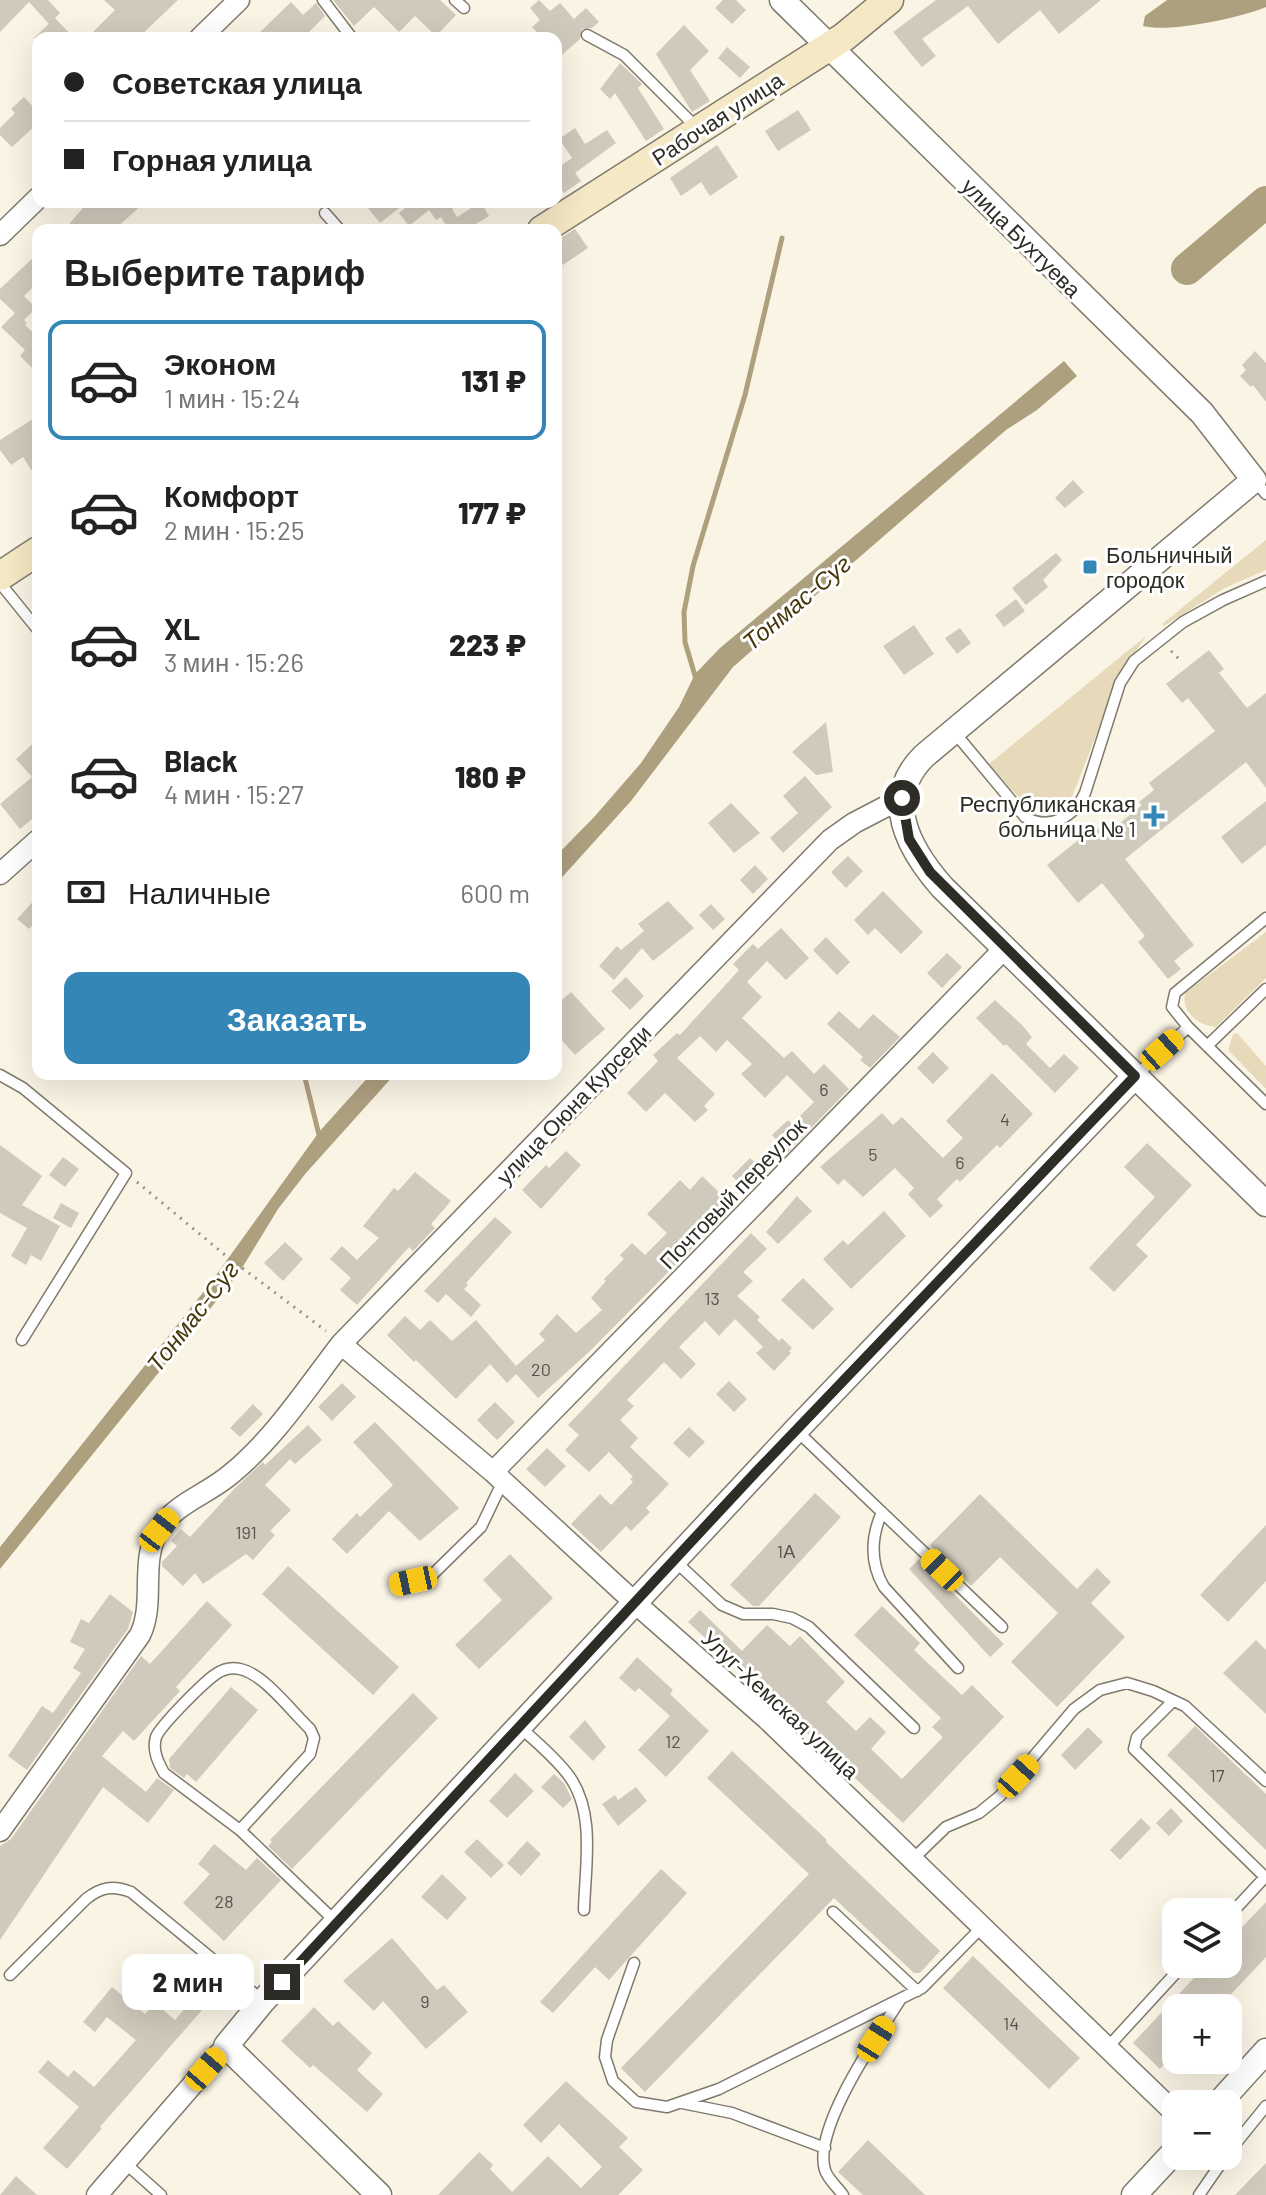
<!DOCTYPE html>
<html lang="ru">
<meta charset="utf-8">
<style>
:root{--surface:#fff;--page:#f6f6f6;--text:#222;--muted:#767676;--line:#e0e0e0;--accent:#3386b6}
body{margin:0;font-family:Barlow,sans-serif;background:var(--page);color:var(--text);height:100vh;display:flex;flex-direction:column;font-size:30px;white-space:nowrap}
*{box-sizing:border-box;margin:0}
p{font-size:26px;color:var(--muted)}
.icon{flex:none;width:44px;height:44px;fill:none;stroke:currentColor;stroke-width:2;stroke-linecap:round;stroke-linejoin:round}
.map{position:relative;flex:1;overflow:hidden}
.details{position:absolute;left:32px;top:224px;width:530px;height:856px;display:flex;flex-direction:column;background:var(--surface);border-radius:16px;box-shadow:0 8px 32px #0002}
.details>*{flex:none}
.top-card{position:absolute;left:32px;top:32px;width:530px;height:176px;border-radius:16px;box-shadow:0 8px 32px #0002;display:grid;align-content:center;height:176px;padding:0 32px;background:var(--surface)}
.buttons{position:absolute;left:1162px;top:1898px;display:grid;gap:16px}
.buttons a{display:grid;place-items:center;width:80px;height:80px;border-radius:16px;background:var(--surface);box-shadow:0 8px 32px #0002;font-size:40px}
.end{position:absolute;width:36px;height:36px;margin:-18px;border:10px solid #2e2c26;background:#fff;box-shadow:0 0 0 4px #fff}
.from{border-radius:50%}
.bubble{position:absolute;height:56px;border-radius:16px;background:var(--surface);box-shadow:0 8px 32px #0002;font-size:26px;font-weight:800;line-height:56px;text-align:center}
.car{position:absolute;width:24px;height:48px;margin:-24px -12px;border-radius:10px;box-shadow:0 0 6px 2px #0007;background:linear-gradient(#f5c518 24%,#345 0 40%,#f5c518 0 76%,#345 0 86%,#f5c518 0)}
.top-card b{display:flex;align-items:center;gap:28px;height:76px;font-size:30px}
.top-card b+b{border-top:2px solid var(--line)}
.top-card i{width:20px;height:20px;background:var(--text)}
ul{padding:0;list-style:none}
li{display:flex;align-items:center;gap:24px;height:120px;margin:0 16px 12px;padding:0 16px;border:4px solid transparent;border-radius:16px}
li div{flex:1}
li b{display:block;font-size:30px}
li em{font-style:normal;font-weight:800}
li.current{border-color:var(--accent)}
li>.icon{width:72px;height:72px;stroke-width:1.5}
h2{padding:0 32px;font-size:36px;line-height:96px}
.pay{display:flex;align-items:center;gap:20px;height:88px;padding:0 32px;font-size:30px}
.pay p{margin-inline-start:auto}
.button{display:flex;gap:16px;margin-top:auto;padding:16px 32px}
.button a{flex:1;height:92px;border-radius:16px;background:var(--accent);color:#fff;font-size:32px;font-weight:800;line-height:92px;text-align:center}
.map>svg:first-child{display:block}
</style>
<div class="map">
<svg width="1266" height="2195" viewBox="0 0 1266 2195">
<rect width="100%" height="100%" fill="#faf4e5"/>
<path fill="#e7dabb" d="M1266 540V570L1225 588 1164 626 1162 624Z
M1146 636 1117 681 1072 797C1039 834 1011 788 989 764Z
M1266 932V978L1216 1027C1198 1025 1181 1012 1185 993Z
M1237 1033 1266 1066V1089L1228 1050 1233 1034Z"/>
<path fill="#ada07f" d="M1167 0H1266V7C1240 18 1169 33 1143 26L1145 16Z
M1064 361 1077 376 1037 410 1006 430 733 667 631 801 556 884V856L595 816 641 763 679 707 695 674 720 648Z
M371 1074H395L306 1173 278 1209 239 1273 0 1569V1547L209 1285 319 1132Z"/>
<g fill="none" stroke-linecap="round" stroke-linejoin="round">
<path stroke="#ada07f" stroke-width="5" d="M696 679 685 642 684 612 693 566 745 395 782 238
M304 1074 320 1139"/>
<path stroke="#ada07f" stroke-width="32" d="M1187 269 1266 202"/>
</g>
<path fill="#d0cabc" d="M0 0H48L60 13 49 24 29 2 0 32Z
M104 0H178L138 38H87L115 10Z
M333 0H440L456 15 436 36 415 16 399 32 374 7 354 26Z
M539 0 550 11 560 3 574 19 586 8 599 22 592 28 582 29 580 39 556 60V38H542L532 27 540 20 530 8Z
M723 0H736L746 10 732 24 715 8Z
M936 0H1101L1059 34 1040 10 998 44 968 6 922 39 936 56 922 67 893 32Z
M291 2 303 15 316 3 325 16 303 38H254Z
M55 18 74 38H34Z
M684 25 709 51 690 70 710 101 692 112 656 54Z
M727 47 750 67 740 78 718 58Z
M620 63 642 84 638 88 664 129 646 141 615 93 610 99 600 89Z
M24 97 38 112V123L12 147 0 135V128L15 113 11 109Z
M798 110 811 130 778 151 765 131Z
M575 128 585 144 607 130 616 143 575 173 581 181 564 193 556 182V169L572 158 559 139Z
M717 145 738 177 710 196 701 182 681 196 670 178Z
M88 202H145L114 230H64Z
M363 202H407L380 223Z
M413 202H462L452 209 457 217 481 202 489 216 466 230H436L445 224 441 217 436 220 429 210 409 226 399 213Z
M575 229 588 248 563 265 556 254V241Z
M38 253V282L24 296 36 308 24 320 27 323 25 325 38 337V374L20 356 25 350 1 327 15 313 0 299V289Z
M1255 351 1266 363V402L1253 385 1251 387 1240 376 1246 370 1242 365Z
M33 419 38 427V480L23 457 11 465 0 450V440Z
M1073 480 1084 492 1065 508 1055 498Z
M1056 553 1062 560 1043 580 1048 587 1026 605 1012 588Z
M1016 599 1025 611 1004 627 995 615Z
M914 625 934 654 904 675 883 646Z
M960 628 971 643 957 654 945 638Z
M1209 650 1224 669 1219 673 1247 708 1266 693V788L1246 762 1125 859 1194 945 1174 961 1181 969 1168 979 1138 942 1145 936 1102 883 1078 903 1047 865 1096 826 1104 836 1142 805 1139 802 1154 790 1149 783 1215 731 1188 698 1182 703 1166 684Z
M826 722 833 772 816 775 792 752Z
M38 739V814L20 829 0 804 32 777 16 759Z
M805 776 832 807 783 853 770 838 798 813 783 796Z
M1266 801V845L1242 864 1221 837Z
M731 803 760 833 734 853 708 823Z
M848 856 863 871 846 888 831 872Z
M755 865 768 879 753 894 740 880Z
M883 891 923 932 901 954 875 928 868 935 854 920Z
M38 896V919L29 929 17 919Z
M668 901 694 928 653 961 642 948 614 980 599 966 617 946 621 950 644 931 638 924Z
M711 904 725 919 713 930 699 915Z
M781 928 809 958 786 980 767 961 747 982 762 997 742 1018 784 1058 792 1051 814 1074 824 1064 849 1089 788 1152 772 1135 788 1120 792 1124 814 1102 787 1075 765 1098 741 1074 752 1064 727 1040 716 1052 700 1036 677 1058 715 1094 704 1106 708 1110 695 1122 665 1093 646 1112 627 1093 658 1061 653 1055 677 1033 680 1035 710 1002 739 970 733 964 753 944 758 949Z
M826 937 850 962 837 975 813 950Z
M947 953 962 967 942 988 927 973Z
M626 977 644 996 630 1010 611 991Z
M571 992 605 1029 575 1055 556 1034V1005Z
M995 1000 1022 1025 1032 1037 1026 1044 1050 1068 1064 1054 1079 1068 1055 1093 1006 1044 1004 1046 976 1018Z
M839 1011 859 1029 873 1014 900 1037 870 1068 860 1060 863 1057 827 1024Z
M933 1052 949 1068 933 1084 917 1068Z
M992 1073 1033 1114 1000 1148 997 1145 960 1182 957 1179 937 1199 943 1206 930 1218 908 1194 914 1188 895 1168 863 1197 844 1179 838 1185 820 1167 882 1113 893 1125 902 1117 943 1158 963 1138 946 1121Z
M1147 1143 1192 1185 1136 1245 1148 1256 1114 1292 1089 1268 1155 1197 1124 1167Z
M0 1145 42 1176 22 1205 60 1226 41 1261 31 1255 26 1265 11 1256 27 1228 0 1213Z
M566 1151 581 1165 541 1209 522 1190 546 1165 549 1168Z
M63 1157 79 1169 65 1187 49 1175Z
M750 1158 766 1173 748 1192 732 1176Z
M415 1172 451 1201 431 1224 435 1228 433 1230 413 1251 409 1247 357 1305 340 1290 351 1278 330 1259 342 1246 357 1260 379 1238 363 1226 394 1188 398 1191Z
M702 1176 724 1197 718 1204 727 1213 590 1351 538 1398 516 1374 507 1383 490 1364 456 1399 416 1360 414 1362 387 1335 405 1316 420 1330 430 1320 452 1341 476 1320 516 1366 545 1340 539 1334 557 1314 576 1333 602 1310 591 1298 606 1281 604 1279 624 1259 620 1255 632 1243 645 1255 667 1233 647 1214 680 1180 690 1190Z
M797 1196 812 1211 778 1244 766 1232Z
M61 1203 79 1213 71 1228 53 1218Z
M884 1211 906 1236 851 1289 823 1259 843 1240 848 1245Z
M495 1217 512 1232 466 1283 468 1285 464 1289 481 1305 471 1317 446 1294 438 1303 424 1291Z
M751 1233 767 1249 743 1272 753 1281 737 1296 760 1317 757 1320 779 1341 782 1338 792 1348 789 1351 791 1353 774 1371 756 1353 763 1347 735 1319 719 1336 705 1321 679 1347 696 1364 681 1379 664 1362 627 1400 634 1406 620 1420 638 1438 630 1447 669 1484 646 1508 650 1512 631 1531 626 1526 601 1552 571 1524 600 1494 611 1505 633 1482 630 1479 633 1477 609 1452 589 1472 565 1450 579 1435 568 1425Z
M285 1242 303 1259 283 1281 264 1263Z
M803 1278 834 1309 813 1330 781 1300Z
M729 1381 747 1399 734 1412 716 1394Z
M342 1383 356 1397 332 1421 318 1407Z
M495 1402 515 1422 497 1440 477 1420Z
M253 1404 263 1414 240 1437 230 1428Z
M375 1422 459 1508 420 1541 389 1511 347 1554 332 1539 357 1513 360 1517 393 1485 353 1442Z
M308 1425 322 1440 295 1464 290 1459 265 1485 291 1510 270 1531 275 1535 253 1560 246 1554 203 1584 195 1573 183 1586 162 1566V1562L177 1546 171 1541 181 1529 190 1537 236 1487 263 1462 265 1465Z
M689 1427 705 1442 689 1458 673 1443Z
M547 1448 566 1466 545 1487 526 1469Z
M815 1493 841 1517 759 1606H753L730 1585Z
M980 1494 1077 1589 1097 1568 1111 1582 1091 1603 1125 1637 1057 1707 1011 1662 1058 1613 1000 1557 971 1586 930 1545Z
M1266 1525V1581L1228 1622 1200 1595Z
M510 1554 553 1598 479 1669 455 1645 502 1600 483 1580Z
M919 1559 1004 1644 990 1657 909 1569Z
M288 1566 399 1667 373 1695 262 1594Z
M110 1594 133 1612 128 1629 27 1770 8 1756 42 1706 53 1713 81 1673 73 1668 85 1649 70 1642 81 1619 89 1623Z
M207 1601 232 1625 176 1687 180 1691 134 1741 123 1731 102 1756 146 1792 157 1778 174 1790 148 1823 103 1787 0 1940V1846L11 1839 141 1656 150 1664Z
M882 1606 920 1643 914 1650 962 1695 972 1685 1004 1717 903 1823 688 1622 700 1610 742 1651 767 1625 790 1646 800 1636 845 1682 826 1702 856 1731 870 1717 886 1732 871 1749 902 1779 943 1737 932 1727 941 1718 854 1635Z
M1256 1640 1266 1650V1714L1223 1673Z
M637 1657 673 1690 670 1694 709 1731 666 1777 638 1750 670 1716 639 1688 635 1692 619 1678Z
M231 1687 258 1710 196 1782 187 1774 184 1778 170 1768 169 1759Z
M413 1693 438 1718 292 1869 268 1846 272 1842 270 1840Z
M585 1720 606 1747 593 1761 569 1737Z
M1195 1726 1266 1794V1850L1167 1755Z
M1088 1727 1103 1742 1075 1770 1061 1755Z
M732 1751 827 1840 826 1842 940 1951 920 1973H914L834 1898 645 2092 621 2068 809 1874 707 1778Z
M515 1773 534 1791 507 1818 489 1801Z
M554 1774 564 1783 572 1799 563 1808 541 1787Z
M636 1787 647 1801 618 1826 602 1804 615 1795 618 1800Z
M1171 1808 1183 1821 1169 1836 1156 1823Z
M1141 1818 1151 1828 1120 1860 1110 1850Z
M477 1839 504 1865 491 1878 464 1852Z
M527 1841 541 1854 521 1876 507 1863Z
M214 1844 246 1870 257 1858 281 1880 224 1941 183 1903 210 1874 198 1864Z
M661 1869 687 1893 609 1980 595 1967 553 2013 540 2002Z
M442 1874 467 1898 447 1920 421 1897Z
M1266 1902V1957L1218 2008H1176V2052L1160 2069 1133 2043 1207 1964H1228V1942Z
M392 1938 437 1990 444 1985 468 2012 426 2049 383 2001 374 2011 343 1981Z
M973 1956 1080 2058 1049 2089 943 1988Z
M112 1987 145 2014 155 2003 175 2020 199 1992 209 2002 100 2127 102 2128 67 2169 43 2148 79 2107 38 2072 48 2060 68 2077 74 2070 94 2087 136 2040 107 2017 95 2032 83 2022Z
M314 2007 333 2026 338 2021 372 2053 357 2070 383 2094 367 2112 313 2065 310 2068 281 2041Z
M566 2081 628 2138 619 2147 643 2170 618 2195H438L479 2152 493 2165 490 2169 512 2192 548 2156 581 2188 602 2167 559 2124 541 2143 523 2125Z
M868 2140 925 2195H863L838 2172Z
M1266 2163V2195H1235Z
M16 2176 37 2195H0Z"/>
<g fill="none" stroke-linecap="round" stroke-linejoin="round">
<defs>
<path id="service" d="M323 0 352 38
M455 0 464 8
M587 35 624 55 697 128
M325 213 340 230
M1254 480 1266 494
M0 583 38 630
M955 733 1025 817C1050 831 1074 817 1085 793L1120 683 1134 661 1183 622 1223 600 1266 581
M1188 1027 1172 1007 1175 993 1266 918
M1207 1046 1266 989
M0 1075 23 1088 126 1173 22 1340
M1137 1075 1188 1027 1266 1104
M797 1431 1002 1627
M882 1512C871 1537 870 1563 884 1587L958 1668
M675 1561 722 1605 743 1614H773L792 1618 809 1627 914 1728
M396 1584 430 1577 481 1527 503 1481
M1173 1701 1137 1737 1134 1749 1265 1877
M520 1727C537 1743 555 1757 569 1776 596 1813 585 1867 584 1910
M240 1830 310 1754 314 1738 310 1729C292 1712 264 1674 240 1669 231 1667 223 1669 216 1674 204 1682 161 1725 156 1737 152 1750 158 1762 164 1773L240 1830 335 1921
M913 1859 946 1827 979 1813 1000 1796 1074 1709 1100 1690 1127 1683 1153 1691 1185 1706 1266 1781
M833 1912 917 1991
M1228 1917 1266 1876
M634 1963 607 2040 605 2057 613 2081 636 2102 667 2107 719 2089 922 1988 982 1927
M10 1975 86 1899C101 1887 113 1885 131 1892L262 2000
M1107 2048 1184 1964
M682 2103 732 2113 825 2148
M1228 2153 1266 2106
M125 2163 161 2195
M843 2195C838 2188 827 2178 825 2170 812 2129 878 2035 900 2000
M1199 2195 1226 2156"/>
<path id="minor" d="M200 38 239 0
M0 235 38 198
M0 874 38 840
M341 1344 493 1472 634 1602 767 1719 1176 2114
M493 1472 1005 948
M0 1831 140 1635C156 1602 139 1562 159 1529 177 1502 208 1494 231 1474 275 1438 307 1388 341 1344L830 840 854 823 902 798
M97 2195 226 2046"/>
<path id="tertiary" d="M782 0 1202 413 1254 480 924 756C881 799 908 848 942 887L1266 1204
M1218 2104 1266 2051
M379 2195 226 2046 263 2001 796 1430 1135 1076
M1134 2195 1176 2150"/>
<path id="secondary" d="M542 230 844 37 889 0
M0 576 38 551"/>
</defs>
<use href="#service" stroke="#7f7a6d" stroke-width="13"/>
<use href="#minor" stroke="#7f7a6d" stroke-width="23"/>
<use href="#tertiary" stroke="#7f7a6d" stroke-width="27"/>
<use href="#secondary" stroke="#7f7a6d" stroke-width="31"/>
<path stroke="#98948a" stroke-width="3" stroke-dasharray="2 6" stroke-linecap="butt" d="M1171 651 1179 659
M137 1182 225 1255 326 1331"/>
<use href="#service" stroke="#fff" stroke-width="10"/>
<use href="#minor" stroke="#fff" stroke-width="20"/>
<use href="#tertiary" stroke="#fff" stroke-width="24"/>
<use href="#secondary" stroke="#f5e8c4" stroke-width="28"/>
</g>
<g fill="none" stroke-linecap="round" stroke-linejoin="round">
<path stroke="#2e2c26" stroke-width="10" d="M282 1982 755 1473 1135 1076 930 872 909 839 902 798"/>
</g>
<g fill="#3386b6" stroke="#fff" stroke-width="3">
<rect x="1082" y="559" width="16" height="16" rx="4"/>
<path d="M1150 804h8v8h8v8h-8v8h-8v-8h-8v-8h8z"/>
</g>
<g text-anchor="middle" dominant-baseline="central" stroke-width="6" stroke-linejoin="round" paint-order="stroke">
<g font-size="18" fill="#56544c">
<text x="824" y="1089">6</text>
<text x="1005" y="1119">4</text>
<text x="873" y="1154">5</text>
<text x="960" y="1162">6</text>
<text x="712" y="1298">13</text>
<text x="541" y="1369">20</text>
<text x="246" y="1532">191</text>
<text x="786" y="1551">1А</text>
<text x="673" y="1741">12</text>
<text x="1217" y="1775">17</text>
<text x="224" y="1901">28</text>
<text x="425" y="2001">9</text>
<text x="1011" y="2023">14</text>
</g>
<g font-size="22" fill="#2e2c26" stroke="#fff">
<text transform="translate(717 118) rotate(-33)">Рабочая улица</text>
<text transform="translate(1022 237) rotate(45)">улица Бухтуева</text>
<text transform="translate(573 1104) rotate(-46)">улица Оюна Курседи</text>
<text transform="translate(732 1193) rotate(-46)">Почтовый переулок</text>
<text transform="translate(781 1704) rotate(43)">Улуг-Хемская улица</text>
</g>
<g font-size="22" fill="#2e2c26" stroke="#fff" text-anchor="start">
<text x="1106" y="554">Больничный<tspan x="1106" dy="25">городок</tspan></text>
<text x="1136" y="803" text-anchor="end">Республиканская<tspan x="1136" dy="25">больница № 1</tspan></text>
</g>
<g font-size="24" font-style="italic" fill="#46370b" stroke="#fff">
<text transform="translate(796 602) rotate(-40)">Тонмас-Суг</text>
<text transform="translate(192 1316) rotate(-52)">Тонмас-Суг</text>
</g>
</g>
</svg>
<div class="buttons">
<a><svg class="icon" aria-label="layers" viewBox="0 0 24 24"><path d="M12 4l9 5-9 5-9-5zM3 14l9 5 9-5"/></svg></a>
<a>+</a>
<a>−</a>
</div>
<i class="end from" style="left:902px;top:798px"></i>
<i class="end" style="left:282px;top:1982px"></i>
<div class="bubble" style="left:122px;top:1954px;width:132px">2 мин</div>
<i class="car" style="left:1162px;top:1050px;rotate:48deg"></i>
<i class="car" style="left:159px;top:1530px;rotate:38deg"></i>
<i class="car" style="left:942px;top:1570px;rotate:314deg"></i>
<i class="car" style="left:413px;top:1581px;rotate:258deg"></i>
<i class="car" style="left:1018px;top:1776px;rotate:42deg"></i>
<i class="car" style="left:876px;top:2039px;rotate:32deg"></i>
<i class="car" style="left:206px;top:2069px;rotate:41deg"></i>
<div class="top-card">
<b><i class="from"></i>Советская улица</b>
<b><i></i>Горная улица</b>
</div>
<section class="details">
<h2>Выберите тариф</h2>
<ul>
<li class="current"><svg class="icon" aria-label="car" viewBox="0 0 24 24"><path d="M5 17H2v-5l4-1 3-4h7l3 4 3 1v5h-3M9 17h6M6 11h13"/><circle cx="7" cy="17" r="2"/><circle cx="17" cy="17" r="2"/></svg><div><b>Эконом</b><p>1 мин · 15:24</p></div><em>131 ₽</em></li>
<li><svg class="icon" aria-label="car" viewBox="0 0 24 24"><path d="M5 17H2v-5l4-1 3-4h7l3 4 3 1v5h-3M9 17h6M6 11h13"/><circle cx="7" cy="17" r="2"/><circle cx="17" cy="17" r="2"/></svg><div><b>Комфорт</b><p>2 мин · 15:25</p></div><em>177 ₽</em></li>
<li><svg class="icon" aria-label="car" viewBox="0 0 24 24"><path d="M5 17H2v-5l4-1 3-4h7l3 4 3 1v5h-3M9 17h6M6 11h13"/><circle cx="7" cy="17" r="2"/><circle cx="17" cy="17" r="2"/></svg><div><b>XL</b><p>3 мин · 15:26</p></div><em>223 ₽</em></li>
<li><svg class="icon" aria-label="car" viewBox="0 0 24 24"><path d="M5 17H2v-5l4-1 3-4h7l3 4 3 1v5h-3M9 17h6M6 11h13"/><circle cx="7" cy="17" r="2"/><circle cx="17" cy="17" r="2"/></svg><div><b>Black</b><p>4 мин · 15:27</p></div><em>180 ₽</em></li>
</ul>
<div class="pay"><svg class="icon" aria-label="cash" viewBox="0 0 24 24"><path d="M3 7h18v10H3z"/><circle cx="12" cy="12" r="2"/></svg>Наличные<p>600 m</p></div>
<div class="button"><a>Заказать</a></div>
</section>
</div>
